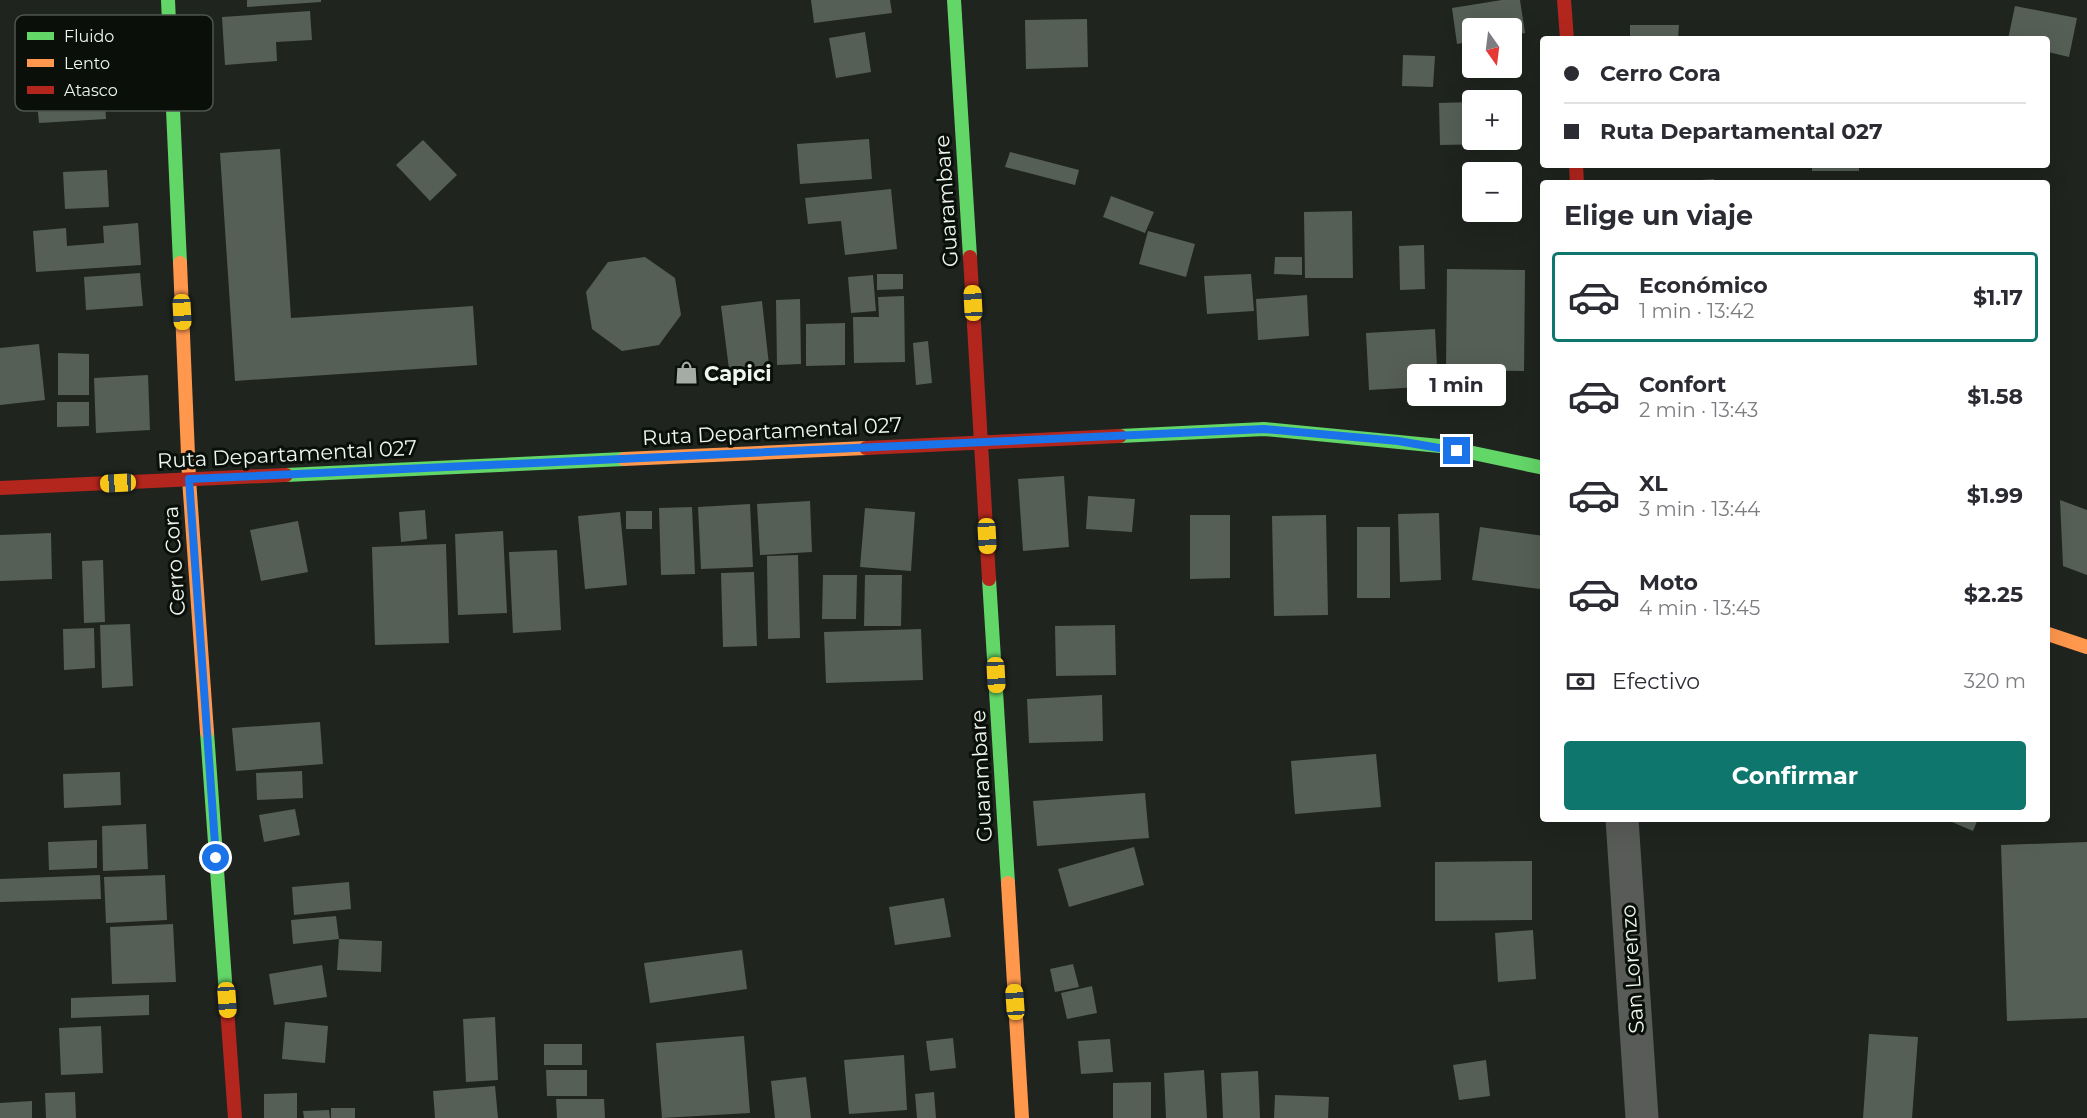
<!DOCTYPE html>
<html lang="es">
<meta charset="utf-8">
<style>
:root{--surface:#fff;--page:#f7f7f7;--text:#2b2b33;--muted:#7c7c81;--line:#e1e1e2;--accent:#0f766e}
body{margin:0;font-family:Montserrat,sans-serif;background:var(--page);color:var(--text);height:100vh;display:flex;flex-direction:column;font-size:22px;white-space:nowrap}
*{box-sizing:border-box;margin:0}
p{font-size:20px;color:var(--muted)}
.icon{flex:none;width:33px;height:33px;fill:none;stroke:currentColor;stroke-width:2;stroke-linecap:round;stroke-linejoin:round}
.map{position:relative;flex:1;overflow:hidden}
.drawer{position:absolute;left:1540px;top:180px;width:510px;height:642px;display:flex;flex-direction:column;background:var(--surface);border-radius:6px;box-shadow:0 6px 24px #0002}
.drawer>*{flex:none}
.guide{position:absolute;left:1540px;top:36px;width:510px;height:132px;border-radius:6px;box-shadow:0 6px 24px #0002;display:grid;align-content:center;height:132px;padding:0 24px;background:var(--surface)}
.needle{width:39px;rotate:166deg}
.fabs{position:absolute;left:1462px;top:18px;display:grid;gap:12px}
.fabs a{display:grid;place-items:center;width:60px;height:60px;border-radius:6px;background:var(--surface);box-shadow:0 6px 24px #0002;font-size:30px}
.end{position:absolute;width:27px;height:27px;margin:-14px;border:8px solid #1a73e8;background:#fff;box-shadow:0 0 0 3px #fff}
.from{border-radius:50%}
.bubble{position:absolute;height:42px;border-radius:6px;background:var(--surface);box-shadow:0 6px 24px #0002;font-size:20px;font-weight:700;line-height:42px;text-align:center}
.car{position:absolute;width:18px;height:36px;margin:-18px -9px;border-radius:8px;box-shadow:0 0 4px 2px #0007;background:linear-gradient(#f5c518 24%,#345 0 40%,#f5c518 0 76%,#345 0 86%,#f5c518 0)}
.guide b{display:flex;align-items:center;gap:21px;height:57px;font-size:22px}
.guide b+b{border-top:2px solid var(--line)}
.guide i{width:15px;height:15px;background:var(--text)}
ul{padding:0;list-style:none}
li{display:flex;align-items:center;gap:18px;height:90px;margin:0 12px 9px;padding:0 12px;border:3px solid transparent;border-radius:6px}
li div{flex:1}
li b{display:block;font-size:22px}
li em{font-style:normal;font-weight:700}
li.selected{border-color:var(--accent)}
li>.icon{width:54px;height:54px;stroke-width:1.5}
h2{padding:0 24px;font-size:27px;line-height:72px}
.pay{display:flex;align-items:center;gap:15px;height:66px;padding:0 24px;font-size:22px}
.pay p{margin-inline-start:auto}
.button{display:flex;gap:12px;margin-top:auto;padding:12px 24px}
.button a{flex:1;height:69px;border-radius:6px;background:var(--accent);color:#fff;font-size:24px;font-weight:700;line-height:69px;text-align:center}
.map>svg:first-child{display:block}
</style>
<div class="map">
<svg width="2087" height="1118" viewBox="0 0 2087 1118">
<rect width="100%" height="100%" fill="#1f241f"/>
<path fill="#555f56" d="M247 0H321V2L247 7Z
M811 0H890L892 13 814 23Z
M1502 0H1520L1525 33 1512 35V28H1473V41L1457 44 1452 8Z
M2015 6 2077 18 2069 57 2048 52V39H2008Z
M310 11 312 40 276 42 277 61 225 65 222 17Z
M1087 19 1088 67 1026 69 1025 20Z
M1630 25H1679L1678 39H1630Z
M865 32 871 72 836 78 829 38Z
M1403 55 1435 56 1433 87 1402 86Z
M103 77 106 119 39 123 35 82Z
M1473 102V140H1493V144L1440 145 1439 103Z
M869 139 872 179 800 184 797 144Z
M423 140 457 175 430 201 396 165Z
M280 149 291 318 473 306 477 365 235 381 220 153Z
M1010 152 1079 170 1075 185 1005 167Z
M1812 165H1859V171H1812Z
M107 170 109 207 65 209 63 172Z
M1714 179 1715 183H1687V181Z
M891 189 897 249 845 255 841 221 808 224 805 198Z
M1111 196 1154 212 1145 233 1103 217Z
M1352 211 1353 278H1305L1304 212Z
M138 223 141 265 36 272 33 231 66 228 67 246 104 243 103 226Z
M1148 231 1195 244 1186 277 1139 264Z
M1424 245 1425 289 1400 290 1399 246Z
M645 257 675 278 681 315 659 345 622 351 592 329 586 292 608 262Z
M1275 257H1302V275L1274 274Z
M1447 269 1525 270 1524 371 1446 370Z
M140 273 143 306 86 310 84 277Z
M877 274H903V289L877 290Z
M1251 274 1254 311 1207 314 1204 276Z
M873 275 876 311 851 313 848 277Z
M1307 295 1309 336 1258 340 1256 299Z
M904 296 905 362 854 363 853 317H879L878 297Z
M800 299 801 364 777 365 776 300Z
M762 301 769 365 729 369 721 306Z
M845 323V365L806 366V324Z
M1435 329 1438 386 1369 390 1366 333Z
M928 341 932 383 916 385 913 343Z
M39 344 45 400 0 405V348Z
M58 353 89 354V395H58Z
M148 375 150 430 96 433 94 378Z
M57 402H89V426L57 427Z
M1064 476 1069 547 1023 551 1018 479Z
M1088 496 1135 499 1132 532 1086 529Z
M2060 500 2087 510V575L2063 566Z
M810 501 812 552 760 555 757 504Z
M750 504 753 567 701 569 698 507Z
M692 507 695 574 661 575 659 508Z
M865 508 915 512 911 571 860 567Z
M425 510 427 539 401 542 399 512Z
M626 511H652V529H626Z
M620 512 627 585 585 589 578 516Z
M1439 513 1441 580 1400 582 1398 514Z
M1190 515H1230V578L1190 579Z
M1326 515 1328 615 1274 616 1272 516Z
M298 521 308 572 261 581 250 530Z
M1357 527H1390V598H1357Z
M1480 527 1544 536 1540 589 1472 580Z
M503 531 507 613 458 615 455 534Z
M51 533 52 579 0 581V535Z
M446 544 449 643 375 645 372 547Z
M557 550 561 630 513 633 509 552Z
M798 555 800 638 768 639 767 556Z
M103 560 105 622 84 623 82 561Z
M754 572 757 646 723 647 721 573Z
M823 575H857L856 619H822Z
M865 575H902L901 626H864Z
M130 624 133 686 102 688 100 625Z
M1115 625 1116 675 1056 676 1055 626Z
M94 628 95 668 64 670 63 629Z
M921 629 923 680 826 683 824 632Z
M1102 695 1103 741 1029 743 1027 699Z
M320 722 323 764 236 771 232 728Z
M1376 754 1381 807 1295 814 1291 761Z
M302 771 303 798 257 800 256 773Z
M120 772 121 805 64 808 63 774Z
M1145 793 1149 838 1037 846 1033 801Z
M295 809 300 835 264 842 259 815Z
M1945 819H1978L1973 831Z
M146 824 148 869 103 871 102 826Z
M97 840V868L49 870 48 842Z
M2087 842V1018L2007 1021 2001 845Z
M1134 847 1144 885 1069 907 1058 869Z
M1532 861V920L1435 921V862Z
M100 875 101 899 0 902V879Z
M165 875 167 920 106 923 104 877Z
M349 882 351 909 294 915 292 887Z
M944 898 951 937 895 945 889 907Z
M336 916 339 939 382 941 381 972 337 970 339 939 293 944 291 920Z
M173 924 176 982 112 984 110 927Z
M1533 930 1536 979 1498 982 1495 933Z
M742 950 747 989 650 1003 644 963Z
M1073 964 1079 987 1055 992 1050 969Z
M322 965 327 997 274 1005 269 974Z
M1092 986 1097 1013 1067 1019 1061 993Z
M149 995V1015L71 1018V998Z
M495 1017 498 1080 466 1082 463 1019Z
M285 1022 328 1026 325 1063 282 1059Z
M101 1026 103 1073 61 1075 59 1028Z
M1869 1034 1918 1037 1912 1118H1863Z
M744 1036 750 1113 662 1118 656 1043Z
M953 1038 956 1068 930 1071 926 1041Z
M1110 1039 1113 1072 1081 1074 1078 1041Z
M544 1044H582V1065H544Z
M904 1055 907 1110 849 1114 844 1060Z
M1486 1060 1490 1096 1459 1100 1453 1065Z
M546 1070H587V1096H547Z
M1204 1070 1207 1118H1166L1164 1073Z
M1258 1071 1260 1118H1223L1221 1073Z
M806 1077 811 1118H775L771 1081Z
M1151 1082V1118H1113V1083Z
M495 1086 498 1118H435L433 1091Z
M75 1092 76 1118H46L45 1093Z
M934 1092 936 1118H917L915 1094Z
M297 1093V1118H264V1094Z
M1275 1095 1329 1097 1328 1118H1274Z
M556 1099H604L605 1118H557Z
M32 1101V1118H0V1103Z
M331 1108H355V1118H331Z
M329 1110 330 1118H304L303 1111Z"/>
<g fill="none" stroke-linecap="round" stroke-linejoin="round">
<path stroke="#595b59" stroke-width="33" d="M1622 819 1642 1118"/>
<path stroke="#63d668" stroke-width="14" d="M168 0 180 263
M954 0 970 257
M1120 436 1264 429 1440 446 1544 468
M286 475 624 459
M989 579 1008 883
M207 732 227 1008"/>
<path stroke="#ff974d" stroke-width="14" d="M180 263 189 479 207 732
M624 459 866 448
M2048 634 2087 647
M1008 883 1022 1118"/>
<path stroke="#b3261e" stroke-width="14" d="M1564 0 1567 39
M1576 165 1577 183
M970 257 989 579
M866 448 1120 436
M0 488 286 475
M227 1008 235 1118"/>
</g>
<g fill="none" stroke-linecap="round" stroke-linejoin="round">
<path stroke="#1a73e8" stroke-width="8" d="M216 858 189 479 1264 429 1398 441 1457 451"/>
</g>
<defs>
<symbol id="shop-bare" viewBox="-9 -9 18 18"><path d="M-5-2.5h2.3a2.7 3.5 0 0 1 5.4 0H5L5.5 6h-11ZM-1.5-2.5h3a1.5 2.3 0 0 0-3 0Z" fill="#a5aca6" stroke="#0a0f0a" stroke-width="2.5" paint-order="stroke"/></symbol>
</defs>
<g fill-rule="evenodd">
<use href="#shop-bare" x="670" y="356" width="33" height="33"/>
</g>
<g text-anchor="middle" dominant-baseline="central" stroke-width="6" stroke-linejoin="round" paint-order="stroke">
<g font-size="21" fill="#edf5ee" stroke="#0a0f0a">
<text transform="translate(946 201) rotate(-94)">Guarambare</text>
<text transform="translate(772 431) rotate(-3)">Ruta Departamental 027</text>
<text transform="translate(287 454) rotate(-3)">Ruta Departamental 027</text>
<text transform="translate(174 561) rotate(-94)">Cerro Cora</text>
<text transform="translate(981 776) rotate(-93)">Guarambare</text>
<text transform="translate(1632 969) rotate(-94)">San Lorenzo</text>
</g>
<g font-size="21" font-weight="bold" fill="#edf5ee" stroke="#0a0f0a" text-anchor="start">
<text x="704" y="373">Capici</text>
</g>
</g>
<rect x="15" y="15" width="198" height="96" rx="9" fill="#0a0f0a" stroke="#4e544e" stroke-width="1.5"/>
<rect x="27" y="32" width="27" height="8" fill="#63d668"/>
<rect x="27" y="59" width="27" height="8" fill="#ff974d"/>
<rect x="27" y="86" width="27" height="8" fill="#b3261e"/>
<g font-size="16" fill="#edf5ee">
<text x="64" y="42">Fluido</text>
<text x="64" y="69">Lento</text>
<text x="64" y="96">Atasco</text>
</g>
</svg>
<div class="fabs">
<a><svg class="needle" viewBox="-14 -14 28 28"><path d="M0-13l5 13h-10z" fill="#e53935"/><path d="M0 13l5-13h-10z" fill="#7c7c81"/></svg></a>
<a>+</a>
<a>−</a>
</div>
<i class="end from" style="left:216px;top:858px"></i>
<i class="end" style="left:1457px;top:451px"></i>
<div class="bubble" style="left:1407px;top:364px;width:99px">1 min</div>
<i class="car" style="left:973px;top:303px;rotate:357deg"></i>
<i class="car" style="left:182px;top:312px;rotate:177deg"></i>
<i class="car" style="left:118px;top:483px;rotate:267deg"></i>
<i class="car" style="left:987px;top:536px;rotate:177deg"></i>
<i class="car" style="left:996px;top:675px;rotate:177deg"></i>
<i class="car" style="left:227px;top:1000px;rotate:176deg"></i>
<i class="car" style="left:1015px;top:1002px;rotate:356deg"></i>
<div class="guide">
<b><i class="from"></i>Cerro Cora</b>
<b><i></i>Ruta Departamental 027</b>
</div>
<section class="drawer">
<h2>Elige un viaje</h2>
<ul>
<li class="selected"><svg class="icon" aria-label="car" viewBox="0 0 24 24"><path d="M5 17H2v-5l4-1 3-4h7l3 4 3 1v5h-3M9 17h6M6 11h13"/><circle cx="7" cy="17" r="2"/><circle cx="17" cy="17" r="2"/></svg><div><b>Económico</b><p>1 min · 13:42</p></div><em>$1.17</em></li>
<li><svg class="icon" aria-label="car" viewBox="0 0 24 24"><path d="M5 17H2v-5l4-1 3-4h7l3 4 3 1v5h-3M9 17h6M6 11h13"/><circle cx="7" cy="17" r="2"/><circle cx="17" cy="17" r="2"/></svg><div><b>Confort</b><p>2 min · 13:43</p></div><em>$1.58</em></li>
<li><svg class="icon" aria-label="car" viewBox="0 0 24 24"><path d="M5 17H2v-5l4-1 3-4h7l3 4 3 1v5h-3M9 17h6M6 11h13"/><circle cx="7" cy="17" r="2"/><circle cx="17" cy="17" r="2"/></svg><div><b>XL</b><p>3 min · 13:44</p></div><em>$1.99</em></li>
<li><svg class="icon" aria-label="car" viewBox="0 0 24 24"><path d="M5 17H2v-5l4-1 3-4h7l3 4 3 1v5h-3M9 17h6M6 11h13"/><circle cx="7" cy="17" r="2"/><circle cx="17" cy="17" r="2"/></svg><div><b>Moto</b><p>4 min · 13:45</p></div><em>$2.25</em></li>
</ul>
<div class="pay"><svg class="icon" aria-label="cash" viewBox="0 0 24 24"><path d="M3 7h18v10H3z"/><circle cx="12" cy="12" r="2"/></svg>Efectivo<p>320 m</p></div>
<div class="button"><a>Confirmar</a></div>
</section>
</div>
